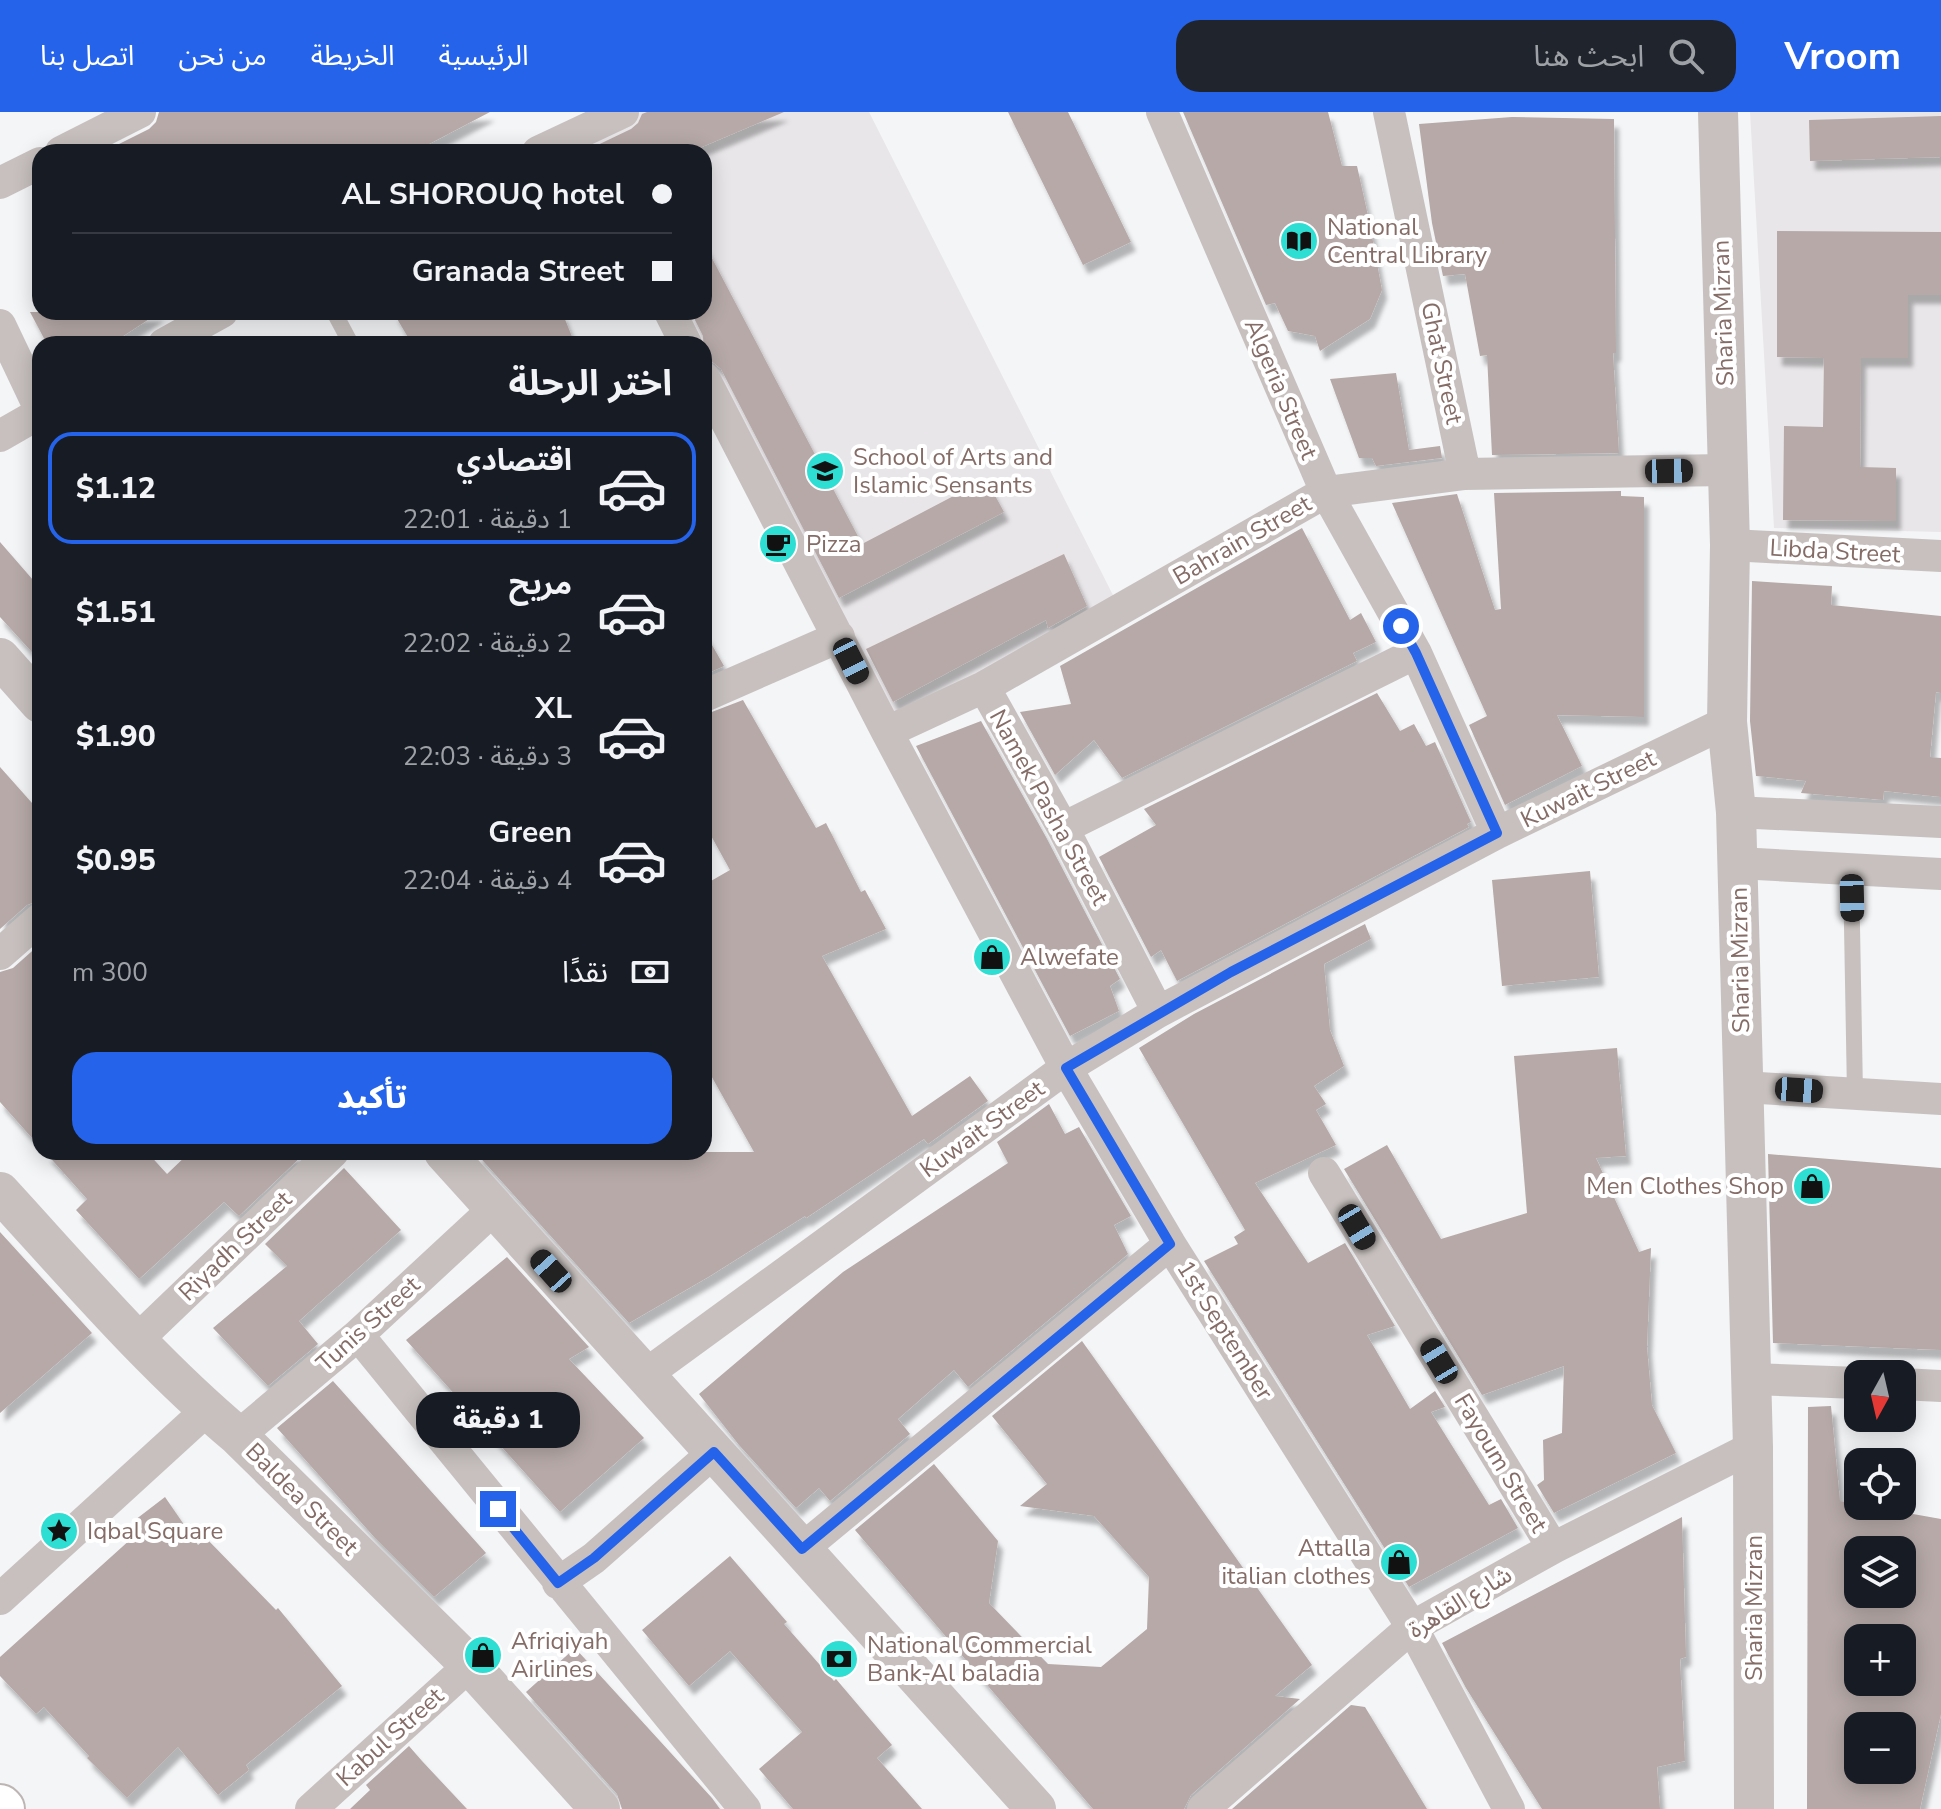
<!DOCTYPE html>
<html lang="ar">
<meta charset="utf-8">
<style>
:root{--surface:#171b24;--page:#20242c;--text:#f1f3f6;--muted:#9ea1a6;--line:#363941;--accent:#2563eb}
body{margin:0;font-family:"Nunito Sans","Noto Sans Arabic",sans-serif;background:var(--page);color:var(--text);direction:rtl;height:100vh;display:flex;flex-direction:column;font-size:30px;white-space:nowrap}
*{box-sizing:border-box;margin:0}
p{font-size:26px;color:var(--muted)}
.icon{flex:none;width:44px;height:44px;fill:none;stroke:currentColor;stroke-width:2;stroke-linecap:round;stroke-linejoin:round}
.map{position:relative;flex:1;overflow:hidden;direction:ltr}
.side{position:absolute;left:32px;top:224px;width:680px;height:824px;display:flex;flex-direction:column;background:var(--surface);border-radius:24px;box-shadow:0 4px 20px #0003;direction:rtl}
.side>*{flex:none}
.top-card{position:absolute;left:32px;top:32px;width:680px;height:176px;border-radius:24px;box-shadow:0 4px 20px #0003;direction:rtl;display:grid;align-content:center;height:176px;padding:0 40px;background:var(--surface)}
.needle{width:52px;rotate:188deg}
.buttons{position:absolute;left:1844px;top:1248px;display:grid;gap:16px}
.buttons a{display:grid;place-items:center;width:72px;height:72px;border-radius:16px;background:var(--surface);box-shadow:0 4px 20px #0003;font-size:40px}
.end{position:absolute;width:36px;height:36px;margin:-18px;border:10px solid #2563eb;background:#fff;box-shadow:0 0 0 4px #fff}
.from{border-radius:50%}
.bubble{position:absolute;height:56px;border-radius:24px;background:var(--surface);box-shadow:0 4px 20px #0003;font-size:26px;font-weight:800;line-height:56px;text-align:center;direction:rtl}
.car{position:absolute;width:24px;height:48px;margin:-24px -12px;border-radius:10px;box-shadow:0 0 6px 2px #0007;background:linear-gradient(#222 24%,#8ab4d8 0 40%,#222 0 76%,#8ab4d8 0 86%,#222 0)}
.top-card b{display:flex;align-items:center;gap:28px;height:76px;font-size:30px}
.top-card b+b{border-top:2px solid var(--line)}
.top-card i{width:20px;height:20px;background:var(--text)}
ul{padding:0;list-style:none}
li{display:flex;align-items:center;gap:24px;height:112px;margin:0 16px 12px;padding:0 24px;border:4px solid transparent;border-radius:24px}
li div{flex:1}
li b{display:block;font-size:30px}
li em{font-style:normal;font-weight:800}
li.selected{border-color:var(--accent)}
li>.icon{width:72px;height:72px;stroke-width:1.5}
h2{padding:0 40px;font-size:36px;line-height:96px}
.pay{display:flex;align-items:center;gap:20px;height:88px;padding:0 40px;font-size:30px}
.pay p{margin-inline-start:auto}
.action{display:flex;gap:16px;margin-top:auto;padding:16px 40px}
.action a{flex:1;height:92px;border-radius:24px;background:var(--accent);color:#fff;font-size:32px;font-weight:800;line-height:92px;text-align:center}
header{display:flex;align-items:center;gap:48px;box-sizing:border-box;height:112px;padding:0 40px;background:var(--accent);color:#fff}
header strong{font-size:38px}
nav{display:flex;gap:44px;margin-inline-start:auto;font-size:28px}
.search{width:560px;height:72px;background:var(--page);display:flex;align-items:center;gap:20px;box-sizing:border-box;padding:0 28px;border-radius:24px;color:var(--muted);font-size:30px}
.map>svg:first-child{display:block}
</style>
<header>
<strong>Vroom</strong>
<div class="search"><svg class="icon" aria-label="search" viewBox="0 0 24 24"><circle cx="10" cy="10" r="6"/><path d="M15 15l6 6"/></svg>ابحث هنا</div>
<nav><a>الرئيسية</a><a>الخريطة</a><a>من نحن</a><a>اتصل بنا</a></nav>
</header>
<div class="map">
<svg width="1941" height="1697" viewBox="0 0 1941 1697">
<defs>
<filter id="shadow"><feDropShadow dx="5" dy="9" stdDeviation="2" flood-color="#0004"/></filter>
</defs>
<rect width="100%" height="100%" fill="#f4f5f7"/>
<path fill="#e8e6e8" d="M632 0H869L1121 499 888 614 704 258V232H690L674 200H704V40H591L581 22Z
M1750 0H1941V420L1774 416Z"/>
<path fill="#b6a9a7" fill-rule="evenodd" filter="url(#shadow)" d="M159 0H490L414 40H103L149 17 156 10Z
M647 0H784L690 40H583L631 17 638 11 642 2Z
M1008 0H1068L1131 130 1083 153Z
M1183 0H1328L1342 54H1357L1369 108 1382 178 1370 207 1320 239 1315 224 1288 219 1275 191 1266 193Z
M1941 4V45L1810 49 1809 8Z
M1512 5 1614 7 1616 241H1613L1619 341 1492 343 1487 243 1480 244 1465 162 1443 164 1432 111 1419 12Z
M1777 119 1941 120V183H1908V246H1861L1860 355 1896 356V409L1783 408 1784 314 1823 315 1824 246 1777 245Z
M704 131 862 432 986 367 1004 400 839 486 721 257 704 243 703 224 691 200H704Z
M30 200H160L111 232H47Z
M393 200H562L575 232H412Z
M1396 261 1409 338 1440 334 1442 346 1376 354 1372 346H1359L1330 267Z
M1621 379V384L1644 385V605L1557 603 1582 654 1505 693 1469 613 1487 604 1392 391 1457 382 1495 498 1501 497 1494 381Z
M1302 416 1350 508 1361 501 1376 530 1353 541 1357 549 1122 666 1094 628 1055 663 1020 600 1071 592 1060 554Z
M0 430 40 476V549L0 505Z
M1064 442 1087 494 1048 516 1046 508 893 590 866 537Z
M1752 469 1832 474 1831 493 1941 504V581L1936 580 1930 645 1941 646V685L1884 679 1883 688 1801 681 1806 669 1756 664 1750 609Z
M704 519 724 554 704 563Z
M1377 581 1400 619 1414 612 1426 634 1435 630 1471 710 1467 712 1469 715 1177 869 1161 838 1151 845 1099 745 1156 713 1144 697Z
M743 588 816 716 826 711 861 780 865 778 886 817 822 844 912 1004 970 964 988 989 928 1032 924 1027 806 1106 805 1104 710 1164 629 1211 475 1040H754L704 951V773L730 758 704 711V603Z
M981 609 1046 725 1120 867 1110 874 1119 899 1070 924 916 634Z
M0 655 40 700V788L27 793 0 817Z
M1590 759 1599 865 1502 874 1492 768Z
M1365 812 1371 827 1324 852 1330 918 1344 954 1314 974 1326 992 1316 998 1336 1033 1255 1071 1308 1151 1345 1131 1395 1214 1367 1223 1410 1297 1435 1279 1445 1295 1431 1300 1489 1393 1501 1387 1518 1416 1409 1475 1204 1149 1238 1132 1234 1125 1245 1118 1139 936 1194 902Z
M40 832V1035L0 990V860L13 856Z
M1617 936 1626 1044 1596 1046 1639 1140 1651 1136 1647 1235 1652 1293 1676 1341 1554 1401 1537 1373 1544 1368 1543 1328 1562 1321 1564 1254 1482 1283 1344 1057 1387 1033 1441 1127 1527 1101 1514 944Z
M1049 992 1065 1022 1079 1015 1131 1104 1114 1113 1128 1142 968 1275 954 1258 898 1307 910 1322 830 1389 819 1376 796 1396 739 1333 699 1282 843 1160 1008 1051 997 1030Z
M45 1040H147L167 1062 190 1040H306L239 1104 224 1090 139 1167 76 1098 87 1087Z
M1768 1042 1941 1056V1238L1773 1231Z
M344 1056 401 1118 299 1209 318 1232 268 1274 213 1216 287 1154 265 1132Z
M0 1120 92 1221 0 1301Z
M507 1145 589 1235 569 1247 644 1326 560 1400 406 1228Z
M1082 1229 1312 1553 1275 1584 1300 1587 1191 1683 1184 1697H1093L855 1418 934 1352 998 1429 989 1491 1048 1552 1101 1555 1147 1517 1149 1465 1094 1404 1020 1394 1047 1372 992 1304Z
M333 1269 486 1441 434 1485 375 1426 277 1316Z
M1831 1294 1840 1389 1941 1407V1602L1920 1697H1807L1808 1295ZM1858 1438H1902V1482H1858ZM1858 1526H1902V1570H1858ZM1858 1614H1902V1658H1858Z
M165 1385 198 1433 206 1426 276 1498 278 1496 342 1574 246 1653 249 1658 218 1683 178 1635 127 1686 87 1646 89 1644 44 1595 36 1602 0 1564V1545L142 1417 135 1408Z
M1682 1405 1686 1545 1680 1547 1685 1649 1657 1655 1660 1697H1542L1466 1576 1442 1531Z
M730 1444 787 1510 784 1512 834 1569 836 1567 892 1633 877 1646 922 1697H793L759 1657 802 1620 730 1539 689 1574 642 1518Z
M575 1536 712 1686 720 1697H622L617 1682 526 1580Z
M1351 1593 1365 1595 1427 1697H1232Z
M409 1634 422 1649 467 1697H350L370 1678 366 1673Z"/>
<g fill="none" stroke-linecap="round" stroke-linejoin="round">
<defs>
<path id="secondary" d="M0 1695 2 1697"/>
</defs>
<use href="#secondary" stroke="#bdb5b3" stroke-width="48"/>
<path stroke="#c7c0be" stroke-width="16" d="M334 200 351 232
M1851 758 1855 982"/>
<path stroke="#c7c0be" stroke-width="32" d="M1162 0 1326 380 1416 541 1497 721
M1389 0 1465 362
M61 40 140 0
M538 40 623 0
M0 71 40 51
M670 200 686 232
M0 213 40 297
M164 232 222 200
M704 266 887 620 1066 956 1170 1132 1412 1515 1509 1697
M0 324 40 301
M1730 433 1941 444
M984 575 1063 716 1158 900
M704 584 839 525
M887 620 984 575 1326 380 1465 362 1728 358
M1736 700 1941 710
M1063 716 1416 541
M1738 751 1941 762
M0 842 40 807
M1743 975 1941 987
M1324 1061 1553 1436
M358 1223 745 1697
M136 1229 333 1040
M645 1263 1066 956 1158 900 1497 721 1727 610
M1751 1267 1858 1271
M1902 1272 1941 1274
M238 1324 358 1223 495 1096
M802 1437 1170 1132
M558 1471 594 1446 714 1340
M0 1487 207 1298
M311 1697 470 1553
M1203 1697 1412 1515 1553 1436 1753 1335"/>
<path stroke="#c7c0be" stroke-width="40" d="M1718 0 1730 433 1727 610 1736 700 1753 1335 1754 1697
M0 546 40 591
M444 1040 1036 1697
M0 1080C77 1164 151 1251 238 1324L470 1553 600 1697"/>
<use href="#secondary" stroke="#fff" stroke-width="44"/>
</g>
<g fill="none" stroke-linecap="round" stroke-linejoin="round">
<path stroke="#2563eb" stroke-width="10" d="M498 1397 558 1471 594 1446 714 1340 802 1437 1170 1132 1066 956 1231 860 1497 721 1416 541 1401 514"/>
</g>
<defs>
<symbol id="library-disc" viewBox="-11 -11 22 22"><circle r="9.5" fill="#2eded3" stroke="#fff"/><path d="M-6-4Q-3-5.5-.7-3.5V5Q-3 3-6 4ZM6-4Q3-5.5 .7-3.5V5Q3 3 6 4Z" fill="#111"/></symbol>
<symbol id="school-disc" viewBox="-11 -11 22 22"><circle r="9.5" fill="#2eded3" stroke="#fff"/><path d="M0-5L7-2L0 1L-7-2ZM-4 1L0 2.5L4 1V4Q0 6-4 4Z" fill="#111"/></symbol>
<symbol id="cafe-disc" viewBox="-11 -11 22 22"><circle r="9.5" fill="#2eded3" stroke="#fff"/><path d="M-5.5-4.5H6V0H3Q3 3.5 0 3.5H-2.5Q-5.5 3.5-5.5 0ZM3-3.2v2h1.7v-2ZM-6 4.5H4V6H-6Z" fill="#111"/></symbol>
<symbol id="shop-disc" viewBox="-11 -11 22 22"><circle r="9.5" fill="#2eded3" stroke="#fff"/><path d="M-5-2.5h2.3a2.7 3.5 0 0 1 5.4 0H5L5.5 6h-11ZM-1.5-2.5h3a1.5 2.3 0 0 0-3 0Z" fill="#111"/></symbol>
<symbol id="sight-disc" viewBox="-11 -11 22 22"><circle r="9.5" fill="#2eded3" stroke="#fff"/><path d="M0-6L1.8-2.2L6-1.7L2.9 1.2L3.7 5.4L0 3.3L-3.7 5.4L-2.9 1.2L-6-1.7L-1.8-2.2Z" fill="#111"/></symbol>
<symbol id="bank-disc" viewBox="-11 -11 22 22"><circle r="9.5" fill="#2eded3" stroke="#fff"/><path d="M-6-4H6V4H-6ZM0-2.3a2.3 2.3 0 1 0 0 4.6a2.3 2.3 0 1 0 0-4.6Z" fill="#111"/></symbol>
</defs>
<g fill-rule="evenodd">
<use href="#library-disc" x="1277" y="107" width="44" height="44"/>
<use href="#school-disc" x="803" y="337" width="44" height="44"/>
<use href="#cafe-disc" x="756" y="410" width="44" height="44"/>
<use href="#shop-disc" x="970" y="823" width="44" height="44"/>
<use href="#shop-disc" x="1790" y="1052" width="44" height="44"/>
<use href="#sight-disc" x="37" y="1397" width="44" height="44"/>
<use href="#shop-disc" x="1377" y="1428" width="44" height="44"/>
<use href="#shop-disc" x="461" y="1521" width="44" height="44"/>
<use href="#bank-disc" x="817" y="1525" width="44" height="44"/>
</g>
<g text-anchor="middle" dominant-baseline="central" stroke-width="8" stroke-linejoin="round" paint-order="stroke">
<g font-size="24" fill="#856c67" stroke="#fff" text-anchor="start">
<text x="1327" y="115">National<tspan x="1327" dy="28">Central Library</tspan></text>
<text x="853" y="345">School of Arts and<tspan x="853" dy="28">Islamic Sensants</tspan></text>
<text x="806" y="432">Pizza</text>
<text x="1020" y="845">Alwefate</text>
<text x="1784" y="1074" text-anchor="end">Men Clothes Shop</text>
<text x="87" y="1419">Iqbal Square</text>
<text x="1371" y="1436" text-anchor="end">Attalla<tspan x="1371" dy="28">italian clothes</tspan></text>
<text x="511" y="1529">Afriqiyah<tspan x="511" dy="28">Airlines</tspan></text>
<text x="867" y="1533">National Commercial<tspan x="867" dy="28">Bank-Al baladia</tspan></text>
</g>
<g font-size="24" fill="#856c67" stroke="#fff">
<text transform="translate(1723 201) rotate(-92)">Sharia Mizran</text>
<text transform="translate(1442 251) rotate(78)">Ghat Street</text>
<text transform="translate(1281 277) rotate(67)">Algeria Street</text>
<text transform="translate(1242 428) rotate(-30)">Bahrain Street</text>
<text transform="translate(1835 439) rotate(3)">Libda Street</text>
<text transform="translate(1588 677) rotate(-26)">Kuwait Street</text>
<text transform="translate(1049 695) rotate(61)">Namek Pasha Street</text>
<text transform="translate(1740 848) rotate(-91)">Sharia Mizran</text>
<text transform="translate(982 1017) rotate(-36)">Kuwait Street</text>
<text transform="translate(235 1134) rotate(-44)">Riyadh Street</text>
<text transform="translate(368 1212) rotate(-42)">Tunis Street</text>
<text transform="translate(1225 1218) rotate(58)">1st September</text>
<text transform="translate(1501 1351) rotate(59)">Fayoum Street</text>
<text transform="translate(302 1387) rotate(45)">Baldea Street</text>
<text transform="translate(1460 1490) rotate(-31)">شارع القاهرة</text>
<text transform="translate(1754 1496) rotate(-90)">Sharia Mizran</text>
<text transform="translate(390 1625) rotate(-42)">Kabul Street</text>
</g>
</g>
</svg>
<div class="buttons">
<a><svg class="needle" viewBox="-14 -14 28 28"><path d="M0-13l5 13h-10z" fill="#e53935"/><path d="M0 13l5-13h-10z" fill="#9ea1a6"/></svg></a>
<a><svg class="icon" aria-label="locate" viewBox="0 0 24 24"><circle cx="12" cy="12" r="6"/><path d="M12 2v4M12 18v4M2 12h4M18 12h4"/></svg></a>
<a><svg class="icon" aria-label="layers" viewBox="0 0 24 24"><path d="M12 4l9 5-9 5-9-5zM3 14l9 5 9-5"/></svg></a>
<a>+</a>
<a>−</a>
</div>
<i class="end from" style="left:1401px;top:514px"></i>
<i class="end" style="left:498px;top:1397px"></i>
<div class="bubble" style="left:416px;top:1280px;width:164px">1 دقيقة</div>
<i class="car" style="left:1669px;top:359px;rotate:89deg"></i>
<i class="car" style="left:851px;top:549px;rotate:153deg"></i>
<i class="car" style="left:1852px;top:786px;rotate:179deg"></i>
<i class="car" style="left:1799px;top:978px;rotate:94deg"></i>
<i class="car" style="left:1357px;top:1115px;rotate:149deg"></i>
<i class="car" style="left:551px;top:1159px;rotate:318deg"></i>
<i class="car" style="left:1439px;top:1249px;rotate:329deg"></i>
<div class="top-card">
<b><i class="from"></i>AL SHOROUQ hotel</b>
<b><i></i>Granada Street</b>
</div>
<section class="side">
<h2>اختر الرحلة</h2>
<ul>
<li class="selected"><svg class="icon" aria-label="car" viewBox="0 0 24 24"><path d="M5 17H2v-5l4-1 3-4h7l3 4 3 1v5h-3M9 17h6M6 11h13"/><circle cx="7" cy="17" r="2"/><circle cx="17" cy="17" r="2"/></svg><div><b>اقتصادي</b><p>1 دقيقة · 22:01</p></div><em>$1.12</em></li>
<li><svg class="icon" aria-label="car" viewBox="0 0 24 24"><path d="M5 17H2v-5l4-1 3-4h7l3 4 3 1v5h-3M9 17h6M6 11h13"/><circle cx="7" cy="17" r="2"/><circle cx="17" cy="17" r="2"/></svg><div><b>مريح</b><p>2 دقيقة · 22:02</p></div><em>$1.51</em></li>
<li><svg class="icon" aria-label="car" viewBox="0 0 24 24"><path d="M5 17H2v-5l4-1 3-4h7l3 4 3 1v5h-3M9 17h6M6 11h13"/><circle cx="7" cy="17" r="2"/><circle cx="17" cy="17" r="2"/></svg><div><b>XL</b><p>3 دقيقة · 22:03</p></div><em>$1.90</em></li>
<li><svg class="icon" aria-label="car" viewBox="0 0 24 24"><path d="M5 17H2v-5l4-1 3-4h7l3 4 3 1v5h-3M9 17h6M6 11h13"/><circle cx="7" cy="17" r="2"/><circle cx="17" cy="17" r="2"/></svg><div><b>Green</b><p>4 دقيقة · 22:04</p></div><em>$0.95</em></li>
</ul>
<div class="pay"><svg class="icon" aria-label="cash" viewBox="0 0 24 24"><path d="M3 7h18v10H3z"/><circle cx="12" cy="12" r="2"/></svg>نقدًا<p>300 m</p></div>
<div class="action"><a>تأكيد</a></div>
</section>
</div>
